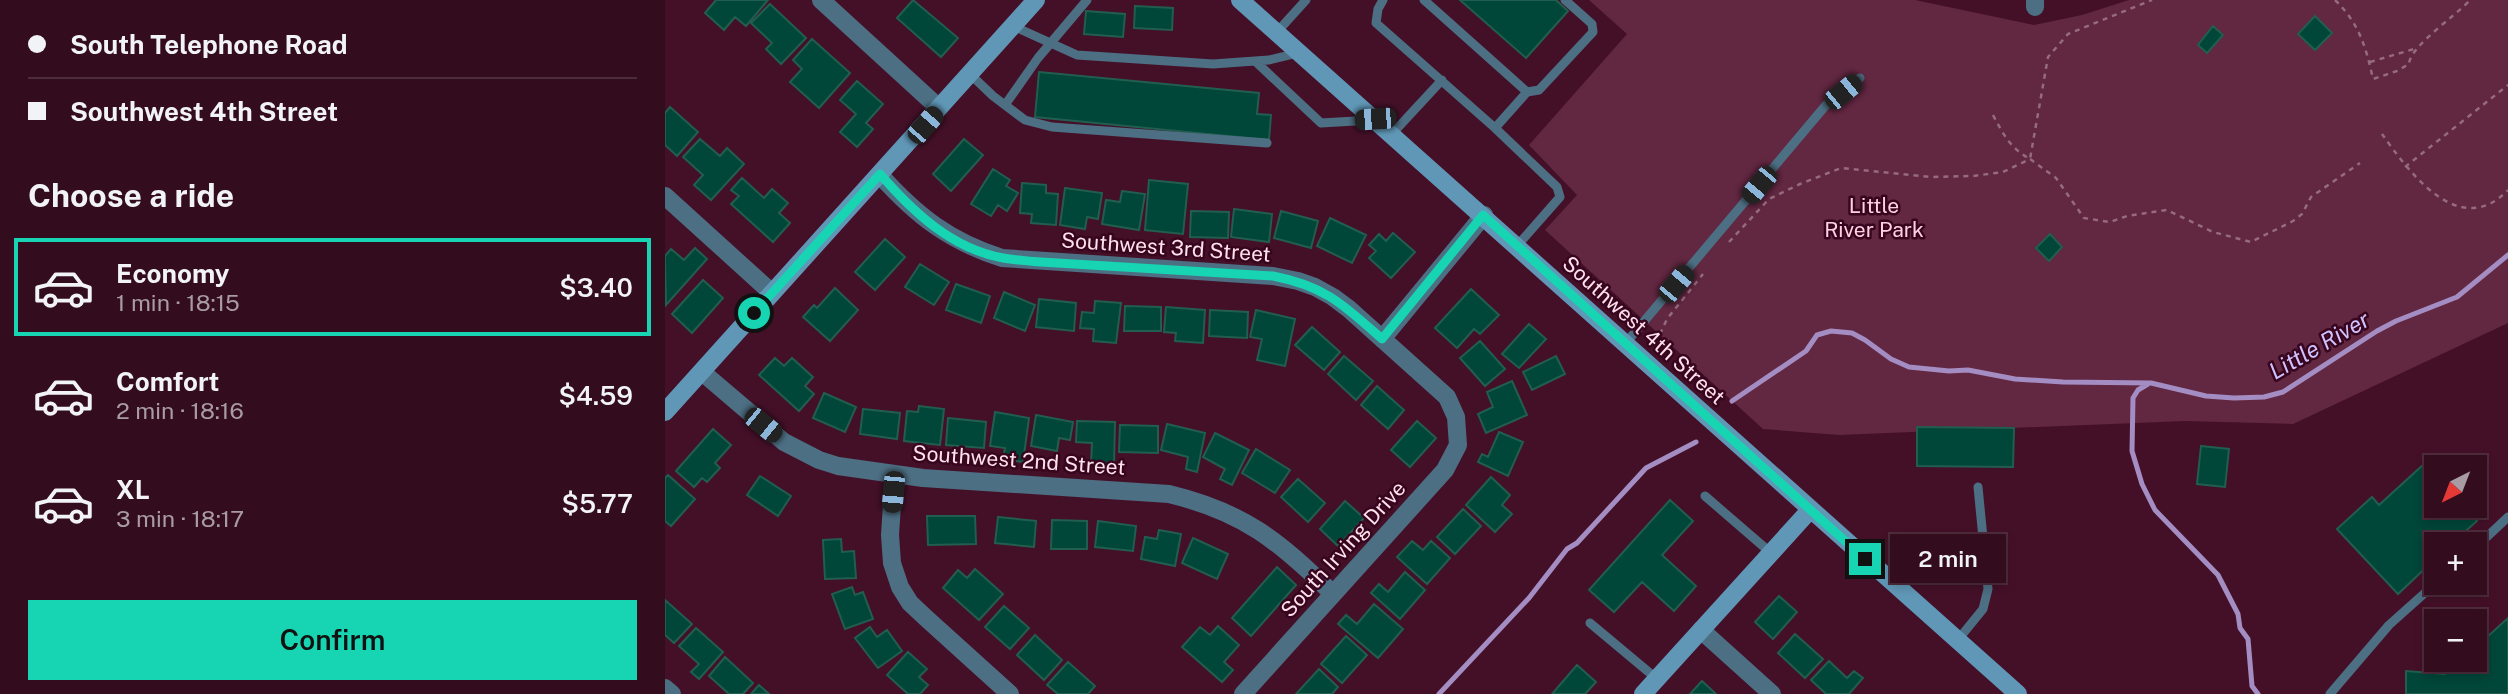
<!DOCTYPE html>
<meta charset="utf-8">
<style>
:root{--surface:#330c1e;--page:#3e1a2b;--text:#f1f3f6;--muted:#a99ba4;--line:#4e2c3c;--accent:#17d5b2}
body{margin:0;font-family:"Public Sans",sans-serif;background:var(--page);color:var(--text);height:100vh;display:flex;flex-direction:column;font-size:26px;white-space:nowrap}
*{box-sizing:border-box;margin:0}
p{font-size:23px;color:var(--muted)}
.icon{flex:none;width:38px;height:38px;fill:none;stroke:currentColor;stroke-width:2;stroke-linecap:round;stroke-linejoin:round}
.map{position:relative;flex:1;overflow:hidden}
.details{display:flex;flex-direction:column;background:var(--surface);width:665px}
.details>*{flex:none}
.guide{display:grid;align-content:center;height:154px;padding:0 28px;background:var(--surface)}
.needle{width:46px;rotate:222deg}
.controls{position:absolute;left:1759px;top:455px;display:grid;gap:14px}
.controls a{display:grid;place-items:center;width:63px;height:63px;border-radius:0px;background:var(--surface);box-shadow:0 4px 10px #0003,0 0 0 2px var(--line);font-size:35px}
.end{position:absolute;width:32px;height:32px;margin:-16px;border:9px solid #17d5b2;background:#111;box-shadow:0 0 0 4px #111}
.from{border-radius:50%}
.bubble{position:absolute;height:49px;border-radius:0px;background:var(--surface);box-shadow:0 4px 10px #0003,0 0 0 2px var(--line);font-size:23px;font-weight:600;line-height:49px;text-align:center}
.car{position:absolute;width:21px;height:42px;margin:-21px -10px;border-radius:9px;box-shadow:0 0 5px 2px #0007;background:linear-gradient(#222 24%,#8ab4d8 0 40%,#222 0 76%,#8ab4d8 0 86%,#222 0)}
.guide b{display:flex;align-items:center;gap:24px;height:66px;font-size:26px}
.guide b+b{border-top:2px solid var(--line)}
.guide i{width:18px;height:18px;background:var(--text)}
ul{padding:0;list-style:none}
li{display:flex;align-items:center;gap:21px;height:98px;margin:0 14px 10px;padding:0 14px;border:4px solid transparent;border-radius:0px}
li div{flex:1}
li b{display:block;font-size:26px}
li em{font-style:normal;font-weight:600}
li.on{border-color:var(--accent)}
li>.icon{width:63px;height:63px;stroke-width:1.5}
h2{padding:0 28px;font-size:32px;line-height:84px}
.action{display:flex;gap:14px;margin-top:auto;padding:14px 28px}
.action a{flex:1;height:80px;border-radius:0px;background:var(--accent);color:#111;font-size:28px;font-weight:600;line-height:80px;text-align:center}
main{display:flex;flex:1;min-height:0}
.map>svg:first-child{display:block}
</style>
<main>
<section class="details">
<div class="guide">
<b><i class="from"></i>South Telephone Road</b>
<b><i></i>Southwest 4th Street</b>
</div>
<h2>Choose a ride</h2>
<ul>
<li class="on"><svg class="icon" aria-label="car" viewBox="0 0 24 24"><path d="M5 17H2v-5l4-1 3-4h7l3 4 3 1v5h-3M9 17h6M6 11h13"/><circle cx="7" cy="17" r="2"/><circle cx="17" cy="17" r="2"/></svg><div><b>Economy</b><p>1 min · 18:15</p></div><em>$3.40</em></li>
<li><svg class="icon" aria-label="car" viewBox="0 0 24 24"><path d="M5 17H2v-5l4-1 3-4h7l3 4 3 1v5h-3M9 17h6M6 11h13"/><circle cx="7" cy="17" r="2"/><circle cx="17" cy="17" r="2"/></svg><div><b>Comfort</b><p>2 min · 18:16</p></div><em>$4.59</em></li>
<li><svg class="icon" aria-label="car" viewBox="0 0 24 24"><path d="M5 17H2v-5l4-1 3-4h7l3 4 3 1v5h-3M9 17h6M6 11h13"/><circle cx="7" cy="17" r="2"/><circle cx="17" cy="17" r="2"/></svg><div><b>XL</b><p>3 min · 18:17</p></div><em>$5.77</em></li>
</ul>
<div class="action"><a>Confirm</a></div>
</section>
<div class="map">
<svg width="1843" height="694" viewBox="0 0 1843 694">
<rect width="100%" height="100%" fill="#441028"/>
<path fill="#622741" d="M924 0H1250L1369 25 1417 15 1464 0H1843V323L1628 424 1520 421 1174 435 1098 429 880 230 912 195 864 145 962 34Z"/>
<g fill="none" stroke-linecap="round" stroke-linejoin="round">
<path stroke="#a38dc2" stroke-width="5" d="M1483 384 1473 390 1468 398 1467 451 1477 484 1490 510 1553 575 1573 614 1575 628 1583 639 1587 686 1593 694
M1067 401 1141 351 1152 335 1166 331 1187 333 1200 340 1226 359 1244 367 1284 371 1303 370 1350 379 1398 382 1486 383 1541 396 1569 398 1599 397 1618 392 1712 331 1731 321 1792 297 1843 255
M774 694 864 598 902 549 912 543 981 468 1031 442"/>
</g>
<path fill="#004639" stroke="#215e50" stroke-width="2" d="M51 0H103L81 26 70 17 59 30 40 13Z
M248 0 293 38 276 57 232 18Z
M795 0H891L903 11 861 58Z
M105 4 141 38 116 64 101 49 107 43 86 23Z
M470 6 508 8 507 30 469 28Z
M421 11 460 14 458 37 419 34Z
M1650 16 1667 33 1650 50 1633 34Z
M1548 26 1558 35 1542 53 1533 45Z
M147 39 185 73 154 108 125 82 137 69 128 60Z
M374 72 594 93 592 114 606 115 604 140 370 117Z
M192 81 218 104 201 123 208 129 192 147 175 132 191 114 175 100Z
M5 107 33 132 12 156 0 145V113Z
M35 139 55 156 62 148 79 164 46 200 29 185 38 175 18 157Z
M299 139 318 155 286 191 268 174Z
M328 169 345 180 341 186 353 193 342 211 333 205 326 216 306 204Z
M77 178 99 198 107 189 123 203 114 213 125 223 108 242 66 204 74 196 66 190Z
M484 180 523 184 518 234 480 230Z
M357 183 381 185V193L393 194 391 225 366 223 367 214 355 213Z
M400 188 437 193 433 219 422 217 420 229 395 225Z
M457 191 480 194 474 230 437 224 441 200 455 202Z
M569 209 607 214 604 242 566 237Z
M526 211 564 212 563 238 525 237Z
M616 211 653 221 646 248 609 238Z
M665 218 701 235 687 263 652 246Z
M728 233 750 252 726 278 704 258 711 251 704 245 714 234 721 241Z
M1385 234 1397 247 1384 261 1371 248Z
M220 239 240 257 210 290 190 272Z
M30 248 42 259 1 305 0 256 6 249 19 260Z
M255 264 284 282 269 305 240 287Z
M38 280 58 298 27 333 7 314Z
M291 284 325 296 316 323 281 310Z
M170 288 193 310 165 341 138 317 149 305 152 308Z
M806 289 834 315 815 334 809 329 792 348 770 328Z
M339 292 370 305 360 331 329 318Z
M374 299 411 303 409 331 371 327Z
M430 301 456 303 451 343 428 341 429 329 415 328 417 312 429 313Z
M460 306 496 307V331H459Z
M501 307 540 310 538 343 510 341 511 333 499 332Z
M545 310 583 312 582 338 544 336Z
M591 310 630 319 620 366 592 360 597 339 585 337Z
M864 324 881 339 854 368 837 354Z
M647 327 675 352 659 370 630 345Z
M815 341 840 369 820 386 795 358Z
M679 356 708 381 691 400 663 374Z
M891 356 900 374 867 390 858 372Z
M110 358 119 366 127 358 148 377 140 386 149 394 134 411 94 375Z
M847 381 862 415 821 433 813 414 828 407 822 392Z
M712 386 739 410 723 429 696 405Z
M159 393 191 407 180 432 148 418Z
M254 406 279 409 275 445 239 441 242 411 253 412Z
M198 409 235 413 232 439 195 434Z
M330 412 364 418 358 462 338 459 340 448 325 446Z
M371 415 408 422 405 440 394 438 392 451 366 446Z
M283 418 321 422 319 448 281 445Z
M412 421 450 422 449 466 426 465 427 443 411 442Z
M752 421 771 438 745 467 726 450Z
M502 424 540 433 532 472 521 469 523 457 496 450Z
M455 425 493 426V453L454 452Z
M1252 427 1349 428 1348 467 1252 466Z
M48 429 66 445 50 463 55 468 42 482 37 478 29 487 11 471Z
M834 432 858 442 843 476 813 462 817 454 823 457Z
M550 433 584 450 567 485 555 479 560 469 538 457Z
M1536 446 1564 449 1560 487 1532 484Z
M591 449 625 470 610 493 577 473Z
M1759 464 1771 477V506H1798L1812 521 1786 544H1771V558L1733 594 1672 529 1707 497 1714 505Z
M3 475 30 499 6 526 0 521V478Z
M95 476 126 496 113 516 82 495Z
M826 477 845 495 837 505 847 514 830 532 801 505Z
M633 479 660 503 643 522 616 497Z
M1005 500 1028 521 997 555 1031 586 1009 611 977 582 949 612 924 590Z
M680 501 699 518 673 546 655 529Z
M798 509 816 526 790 554 772 537Z
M262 516H310L311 544 263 545Z
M333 517 371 521 369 547 330 543Z
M387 520 422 521V549H386Z
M433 521 471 526 468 551 430 547Z
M494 530 516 534 510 566 476 559 480 537 492 539Z
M528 538 563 554 552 579 517 563Z
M176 539 177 552 189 551 191 578 160 579 158 540Z
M747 541 758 550 766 541 785 558 762 584 732 557Z
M612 567 631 585 586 636 567 618Z
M310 569 338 594 314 620 278 588 293 570 302 578Z
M740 572 760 590 735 619 706 593 714 584 723 592Z
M187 587 190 595 198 592 208 619 180 629 167 594Z
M1114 596 1132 612 1108 639 1090 622Z
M0 600 27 624 9 643 0 635Z
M709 604 738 629 713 658 673 624 681 615 692 624Z
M339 606 364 628 345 649 320 627Z
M1843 618V694H1741V671L1780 674 1797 660H1810V648Z
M553 626 574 645 559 662 568 670 557 682 517 647 535 627 545 635Z
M205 627 212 637 222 630 237 651 213 668 190 638Z
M31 628 58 652 34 679 26 672 34 664 14 646Z
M1130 634 1158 659 1140 678 1113 653Z
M370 635 397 660 379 680 352 655Z
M681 636 702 655 677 683 656 664Z
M243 652 262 669 254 677 263 685 255 694H243L222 675Z
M60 657 88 683 78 694H64L44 676Z
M1164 661 1182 678 1189 671 1198 678 1184 694H1161L1146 680Z
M403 662 430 686 423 694H393L382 685Z
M912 665 931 682 920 694H887Z
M654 669 673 687 667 694H631Z
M1037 681 1051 694H1025Z
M94 685 104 694H86Z"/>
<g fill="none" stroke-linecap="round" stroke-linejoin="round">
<path stroke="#956b7d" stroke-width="2.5" stroke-dasharray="5 5" stroke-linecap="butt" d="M1670 0C1694 23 1701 47 1708 79L1732 71 1744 64C1745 46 1792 15 1805 0
M1705 62 1749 49
M1328 115C1338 134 1346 149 1365 159L1383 57 1403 34 1487 0
M1717 134C1744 172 1794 241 1843 190
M1740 167 1843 85
M1064 242 1104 199 1135 184 1176 168 1265 177 1308 176 1338 172 1365 159 1391 178 1419 218 1445 222 1462 216 1502 210 1548 232 1586 242 1628 221 1637 214 1646 197 1695 163
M995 334 1002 319 1038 274"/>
<path stroke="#4d6f83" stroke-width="9" d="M718 0 713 9 711 23 830 128 892 187 895 197 852 246
M759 0 862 92 830 128
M348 26 412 55 548 64 604 60 633 53
M612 32 641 0
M590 61 656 123 707 120
M305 74 328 96 360 120 387 127 602 143
M862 92 874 90 928 32 927 24 900 0
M340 105 373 58 422 0
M727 134 777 80
M960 344 1161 105 1195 78
M1040 496 1106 553
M1810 548 1843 517
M925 623 992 679
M1292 641 1318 609 1323 589 1313 487
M1665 694 1724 625 1771 583"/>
<path stroke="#4d6f83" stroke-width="18" d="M156 0 274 108
M1370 0V7
M215 175C252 216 284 241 337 258L608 276 633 281 650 287 668 297 684 309 782 397 791 417 793 445 780 470 578 694
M0 196 107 293
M717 339 819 215
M37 372 119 442 154 460 173 466 258 478 504 494C579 512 614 541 668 594
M229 474 225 535 227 563 235 587 245 603 261 618 345 694
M1036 630 1107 694
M0 688 7 694"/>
<path stroke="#6097b7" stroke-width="18" d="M575 0 1353 694
M0 412 371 0
M978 694 1145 510"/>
</g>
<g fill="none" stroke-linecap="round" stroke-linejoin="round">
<path stroke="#17d5b2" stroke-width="9" d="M89 313 215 174C248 212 287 249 338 258 350 260 363 261 376 262L608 276C660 286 679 305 717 339L818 215 1200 559"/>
</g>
<g text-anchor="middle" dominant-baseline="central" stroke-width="5" stroke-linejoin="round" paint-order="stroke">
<g font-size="21" fill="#ffd0e1" stroke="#38051f">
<text x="1209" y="205">Little<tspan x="1209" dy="24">River Park</tspan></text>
</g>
<g font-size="21" fill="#fee1eb" stroke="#38051f">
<text transform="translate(501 247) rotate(4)">Southwest 3rd Street</text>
<text transform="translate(979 330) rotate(42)">Southwest 4th Street</text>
<text transform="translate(354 460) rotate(4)">Southwest 2nd Street</text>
<text transform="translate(678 549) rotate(-48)">South Irving Drive</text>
</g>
<g font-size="23" font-style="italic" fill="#d0c2fe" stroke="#38051f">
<text transform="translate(1654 345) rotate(-30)">Little River</text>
</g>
</g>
</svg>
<div class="controls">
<a><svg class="needle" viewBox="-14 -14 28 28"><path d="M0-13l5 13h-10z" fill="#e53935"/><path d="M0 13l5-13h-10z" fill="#a99ba4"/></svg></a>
<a>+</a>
<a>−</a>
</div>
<i class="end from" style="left:89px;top:313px"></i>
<i class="end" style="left:1200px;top:559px"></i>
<div class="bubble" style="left:1225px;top:534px;width:116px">2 min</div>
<i class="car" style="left:1178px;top:92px;rotate:51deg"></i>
<i class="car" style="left:710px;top:119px;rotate:266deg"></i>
<i class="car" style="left:260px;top:125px;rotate:41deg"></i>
<i class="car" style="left:1094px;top:185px;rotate:220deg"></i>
<i class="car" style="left:1011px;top:284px;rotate:40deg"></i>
<i class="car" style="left:98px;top:425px;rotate:129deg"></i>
<i class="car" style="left:228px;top:492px;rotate:185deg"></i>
</div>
</main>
